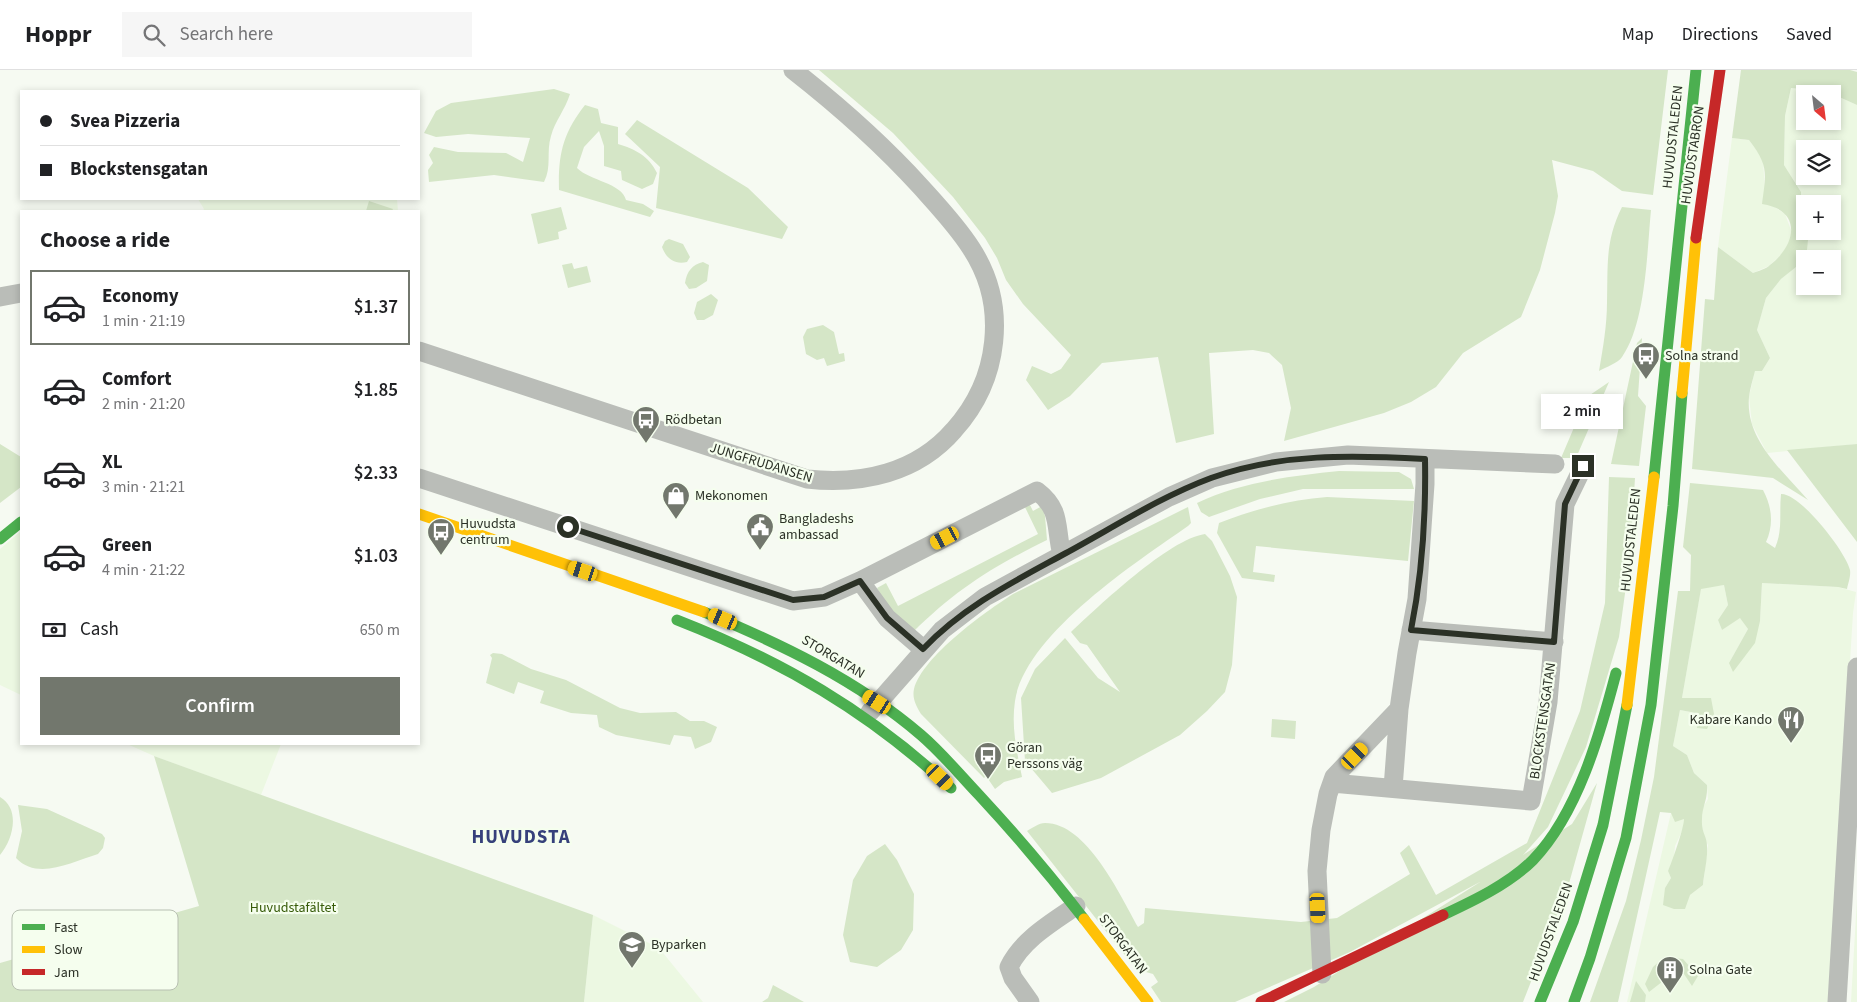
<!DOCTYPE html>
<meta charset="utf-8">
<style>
:root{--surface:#fff;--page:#f6f6f6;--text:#202124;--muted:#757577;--line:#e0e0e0;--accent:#72776d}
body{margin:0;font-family:"Source Sans 3",sans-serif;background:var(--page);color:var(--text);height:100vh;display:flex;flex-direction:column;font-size:19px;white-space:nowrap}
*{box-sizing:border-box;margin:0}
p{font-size:16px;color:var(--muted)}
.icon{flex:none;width:28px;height:28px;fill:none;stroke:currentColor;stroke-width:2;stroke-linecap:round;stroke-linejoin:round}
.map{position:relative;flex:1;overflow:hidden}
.panel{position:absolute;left:20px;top:140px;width:400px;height:535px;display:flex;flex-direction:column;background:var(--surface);border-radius:0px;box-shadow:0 2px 8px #0003}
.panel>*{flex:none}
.guide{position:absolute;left:20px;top:20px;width:400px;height:110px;border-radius:0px;box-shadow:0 2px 8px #0003;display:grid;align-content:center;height:110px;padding:0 20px;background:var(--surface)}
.needle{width:32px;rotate:152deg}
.tools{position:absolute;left:1796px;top:15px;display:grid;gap:10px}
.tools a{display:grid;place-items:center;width:45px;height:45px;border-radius:0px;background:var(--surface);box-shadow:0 2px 8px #0003;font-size:25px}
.end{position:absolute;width:22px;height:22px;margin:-11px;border:6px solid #2b3126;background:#fff;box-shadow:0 0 0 2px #fff}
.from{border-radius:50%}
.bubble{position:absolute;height:35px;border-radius:0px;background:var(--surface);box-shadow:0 2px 8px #0003;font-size:16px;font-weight:600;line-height:35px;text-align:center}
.car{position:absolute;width:15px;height:30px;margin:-15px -8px;border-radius:6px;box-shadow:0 0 4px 1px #0007;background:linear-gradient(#f5c518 24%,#345 0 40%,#f5c518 0 76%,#345 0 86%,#f5c518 0)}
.guide b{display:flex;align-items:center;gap:18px;height:48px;font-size:19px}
.guide b+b{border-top:1px solid var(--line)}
.guide i{width:12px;height:12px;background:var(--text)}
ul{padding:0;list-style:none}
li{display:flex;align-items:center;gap:15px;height:75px;margin:0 10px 8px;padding:0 10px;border:2px solid transparent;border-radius:0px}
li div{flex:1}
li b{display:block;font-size:19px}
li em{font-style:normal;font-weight:600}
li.current{border-color:var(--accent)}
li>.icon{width:45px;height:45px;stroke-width:1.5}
h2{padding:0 20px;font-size:22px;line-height:60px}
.pay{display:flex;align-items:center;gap:12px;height:55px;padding:0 20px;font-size:19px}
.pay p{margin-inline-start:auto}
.button{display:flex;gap:10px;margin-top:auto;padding:10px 20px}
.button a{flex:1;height:58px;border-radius:0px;background:var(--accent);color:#fff;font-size:20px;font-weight:600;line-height:58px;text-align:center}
header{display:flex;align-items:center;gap:30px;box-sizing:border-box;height:70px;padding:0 25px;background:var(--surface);border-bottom:1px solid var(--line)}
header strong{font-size:24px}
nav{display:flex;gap:28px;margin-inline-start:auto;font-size:18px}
.search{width:350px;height:45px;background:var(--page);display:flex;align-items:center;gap:12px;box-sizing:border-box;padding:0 18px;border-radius:0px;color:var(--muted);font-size:19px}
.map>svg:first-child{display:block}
</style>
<header>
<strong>Hoppr</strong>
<div class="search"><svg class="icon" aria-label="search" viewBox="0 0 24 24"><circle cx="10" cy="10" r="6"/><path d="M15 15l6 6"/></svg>Search here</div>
<nav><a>Map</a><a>Directions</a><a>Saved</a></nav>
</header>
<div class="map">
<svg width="1857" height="932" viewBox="0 0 1857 932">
<rect width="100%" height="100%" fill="#f6faf2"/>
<path fill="#ecf8e2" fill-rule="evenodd" d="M1791 18 1828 22 1857 35V374L1767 383 1752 354 1749 327 1755 300 1762 301 1770 288 1757 260 1766 228 1781 209 1805 189V216H1832V189H1805L1809 161H1832V134H1805V148L1801 139V122L1784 95 1785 46ZM1805 24H1832V51H1805ZM1805 79H1832V106H1805Z
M1732 68 1749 70 1763 89 1765 122 1763 129 1785 144 1791 160V169L1784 182 1769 196 1753 203 1718 177Z
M198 129H397L398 141H203L204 139Z
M21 461V625L0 615V479Z
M1762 513 1838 517 1856 522 1853 543 1829 932H1627L1671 743 1684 749V757L1675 776 1674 788 1668 801 1671 808 1665 818 1690 825 1703 815 1708 775 1701 762V754L1702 739 1708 729 1707 715 1694 703 1687 685 1673 676 1680 640 1696 643 1697 658 1714 644 1682 628 1701 518 1724 515 1728 535 1718 550 1722 560 1740 547 1748 559 1729 593 1760 551Z
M127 674H281L261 725 154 686Z
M1857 828V932H1851Z
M593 845 659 878 703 932H584Z"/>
<path fill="#d5e6c7" d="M819 0H1668L1653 125 1622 121 1593 101 1552 90 1558 126 1555 143 1540 200 1521 247 1463 283 1436 317 1411 332 1384 343 1284 371 1291 338 1282 295 1269 283 1253 280 1209 283 1214 364 1176 373 1158 287 1102 293 1070 326 1048 340 1026 310 1032 296 1051 304 1061 299 1071 285 1023 234 1006 210 997 188 985 168 953 127 893 63Z
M1741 0H1850L1857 2V35L1828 22 1791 18 1785 46 1784 95 1801 122V139L1805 148V161H1809L1806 189 1781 209 1766 228 1757 260 1770 288 1762 301H1755C1753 309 1750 318 1749 327 1745 370 1783 401 1808 430L1773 408 1692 399 1705 229 1714 230 1718 177 1753 203C1758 201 1766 199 1770 195 1797 174 1802 140 1762 134 1766 103 1769 96 1749 70L1732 68Z
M554 19 570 24C565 40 555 51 551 66 546 82 552 97 544 112L494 105 429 112 428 100 433 93 429 85 434 77 458 82 506 83 523 92 530 68 468 64 436 67 424 63 436 41 451 33Z
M585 35 598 39 601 53 618 57V74C635 79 649 86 657 103L653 114 642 119 622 110 621 101 604 96V76L599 61 584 77 577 98C590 111 622 113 626 130L643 134 654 141 650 147 559 120C558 84 563 63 585 35Z
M637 50 748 118 788 157 782 169 656 138 660 97 625 64Z
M369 131 393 139 392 141H366Z
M561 137 567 159 558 162 559 169 538 174 531 144Z
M1622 137 1651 140C1647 181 1646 253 1622 287 1618 293 1606 297 1599 301 1603 278 1607 255 1607 232 1608 195 1605 171 1622 137Z
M669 169 683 174 690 187 687 192C674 195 666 188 662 177L665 171Z
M703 192 709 195 707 211 696 218 689 219 685 213C687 201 692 195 703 192Z
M572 193 574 199 587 196 591 212 568 218 562 195Z
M711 224 718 230 713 245 704 250H697L694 243 697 232Z
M823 255 834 262 839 284 844 283 845 291 827 296 824 288 817 290 806 284 803 267 807 259Z
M1642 268 1638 326 1646 336 1639 396 1611 394 1637 273Z
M1609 312 1576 388H1561L1587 327Z
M0 374 21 387V417L0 433Z
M1857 374V472L1787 380Z
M1339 401 1399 402 1411 409 1414 419H1303L1260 429 1209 447 1201 442 1197 433C1241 412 1291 406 1339 401Z
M1609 407 1635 408 1630 487 1619 567 1586 677 1548 757 1517 792 1350 882 1235 932H1161L1151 917 1158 912 1153 904 1146 902 1139 889 1127 888 1027 761C1032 758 1039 753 1045 753 1087 753 1120 825 1138 857L1144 853 1145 838 1301 852 1337 848 1410 804 1400 783 1409 775 1436 825 1527 773 1580 641 1605 533Z
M1690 413 1763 420C1772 437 1774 454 1766 472L1775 478C1783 460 1779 443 1781 424 1800 423 1846 482 1850 500 1851 506 1848 514 1847 519L1838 517 1762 513 1760 551 1755 573 1733 602 1729 593 1748 559 1740 548 1722 560 1718 550 1728 535 1724 515 1701 519 1682 628H1711L1714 644 1707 659 1697 658 1696 643 1680 640 1673 676 1687 685 1694 703 1707 715C1708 729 1702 737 1702 749 1701 763 1707 766 1707 776 1708 788 1704 803 1703 815L1690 825 1685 839H1674L1663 835 1665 818 1671 808 1668 801C1672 792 1684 758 1684 749L1675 752 1671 743 1660 742 1618 932H1590L1626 831 1641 770 1654 707 1678 521H1690L1691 485 1683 477Z
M1327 427 1414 431 1408 491 1256 476 1253 502 1275 505 1274 512 1242 508 1217 463 1219 453C1255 439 1289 430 1327 427Z
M1028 431 1033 441 1042 436 1045 446 1047 470C992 497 957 519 913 562L888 538 877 518 886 513 898 536 1038 464 1023 433Z
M1188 437 1191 453 1188 456C1135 493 1025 565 1015 631 1011 657 1017 682 1022 707L1004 712 995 719 986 706 984 708 921 644C916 636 912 628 914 619 923 586 985 542 1013 524Z
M1205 464 1212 471 1230 506 1237 527 1232 595 1225 622 1207 641 1180 665 1101 708 1052 723 1025 691 1021 628 1035 599 1065 568 1098 608 1120 622 1087 575 1080 573 1071 562C1099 536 1169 469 1205 464Z
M493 583 502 584 531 599 566 610 620 638 640 643 676 642 690 651H704L717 657 711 672 695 679 691 667 674 665 670 675 616 665 599 657 597 645 571 643 540 633 544 621 518 612 514 624 486 613 492 588 490 585Z
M1272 649 1296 651 1295 669 1271 667Z
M154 686 593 845 584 932H0V893L199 836Z
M1597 713 1568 817 1523 932H1284L1314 917 1572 754Z
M0 727C21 739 13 770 0 785Z
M18 735 47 739 102 764 105 768 103 778 98 784C71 792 38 811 16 788L22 761Z
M885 774 897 790 914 824 913 860 901 880 877 897 850 892 843 865 853 810 867 786Z
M1664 887 1683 889 1698 906 1692 916 1682 901 1668 898 1667 908 1649 922 1645 914 1653 897Z
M1636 911 1646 925 1645 932H1630Z
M773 915 804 932H762L768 928Z"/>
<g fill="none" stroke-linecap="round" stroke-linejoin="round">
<path stroke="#babdb8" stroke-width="19" d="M0 227 21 223
M419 281 807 409C862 415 917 403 954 360 999 310 1009 236 971 178 957 156 939 137 921 117 882 74 839 36 793 0
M419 408 793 531 824 527 860 511 1037 421C1062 440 1055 458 1062 485
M860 511 887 548 923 579
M1411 560 1554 572
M870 642 942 560 985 527 1169 427 1212 408 1276 392 1348 385 1555 394
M1332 713 1531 731 1548 632 1565 434 1583 397
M1393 718 1399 639
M1322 904 1317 801 1321 760 1328 724 1334 707 1399 639 1407 583 1417 529 1425 414V389
M1030 932 1013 908 1009 897C1022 870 1051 853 1076 836
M1837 932 1857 597"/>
<path stroke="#4caf50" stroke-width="11" d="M1654 407 1696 0
M0 469 21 452
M704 542C781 574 857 610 921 665 942 683 960 705 979 725 1017 766 1050 805 1084 849
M677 550C782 591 868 641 951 718
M1443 845C1473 831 1509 814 1533 790 1578 743 1600 664 1616 603
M1540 932 1573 852 1603 755 1627 635
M1574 932 1590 888 1626 768 1651 635 1673 436 1682 323"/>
<path stroke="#ffc107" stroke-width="11" d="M1682 323 1696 168
M419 444 704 542
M1627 635 1654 407
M1084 849 1148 932"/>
<path stroke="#c62828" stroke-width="11" d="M1696 168 1720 0
M1261 932 1443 845"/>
</g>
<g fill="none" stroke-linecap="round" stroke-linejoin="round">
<path stroke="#2b3126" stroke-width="6" d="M568 457 793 530 824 527 860 511 887 548 923 579C964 536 1015 511 1066 483 1114 457 1160 427 1211 408 1280 383 1353 385 1425 389 1426 445 1422 505 1411 560L1554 572 1565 434 1583 396"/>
</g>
<defs>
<symbol id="bus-pin" viewBox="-11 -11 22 30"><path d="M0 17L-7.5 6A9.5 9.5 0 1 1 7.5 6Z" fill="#72776d" stroke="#f5feee"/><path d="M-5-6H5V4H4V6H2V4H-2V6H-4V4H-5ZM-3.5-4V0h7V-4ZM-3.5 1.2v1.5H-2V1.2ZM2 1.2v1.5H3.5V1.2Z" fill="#fff"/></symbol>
<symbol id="shop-pin" viewBox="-11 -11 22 30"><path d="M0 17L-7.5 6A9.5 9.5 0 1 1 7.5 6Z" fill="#72776d" stroke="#f5feee"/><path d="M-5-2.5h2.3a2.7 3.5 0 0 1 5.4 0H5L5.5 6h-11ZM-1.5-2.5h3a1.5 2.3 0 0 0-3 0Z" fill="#fff"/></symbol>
<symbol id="civic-pin" viewBox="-11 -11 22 30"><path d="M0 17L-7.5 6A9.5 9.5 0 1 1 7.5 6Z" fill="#72776d" stroke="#f5feee"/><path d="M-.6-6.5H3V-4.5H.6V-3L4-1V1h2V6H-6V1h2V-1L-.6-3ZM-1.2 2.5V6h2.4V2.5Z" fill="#fff"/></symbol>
<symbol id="restaurant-pin" viewBox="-11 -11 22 30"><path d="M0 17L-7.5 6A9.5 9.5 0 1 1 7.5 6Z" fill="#72776d" stroke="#f5feee"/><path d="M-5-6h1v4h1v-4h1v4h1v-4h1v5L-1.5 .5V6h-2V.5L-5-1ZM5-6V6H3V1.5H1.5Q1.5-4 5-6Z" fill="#fff"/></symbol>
<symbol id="school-pin" viewBox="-11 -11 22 30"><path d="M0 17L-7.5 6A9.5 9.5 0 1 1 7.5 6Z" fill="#72776d" stroke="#f5feee"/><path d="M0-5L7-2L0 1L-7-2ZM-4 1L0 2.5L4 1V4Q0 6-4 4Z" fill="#fff"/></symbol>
<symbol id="building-pin" viewBox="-11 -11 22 30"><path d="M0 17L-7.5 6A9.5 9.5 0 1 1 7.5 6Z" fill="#72776d" stroke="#f5feee"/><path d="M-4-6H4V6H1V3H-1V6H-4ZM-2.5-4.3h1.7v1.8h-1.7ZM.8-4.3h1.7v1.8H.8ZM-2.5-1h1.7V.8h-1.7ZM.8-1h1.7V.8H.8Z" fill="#fff"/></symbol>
</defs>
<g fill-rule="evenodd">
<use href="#bus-pin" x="1630" y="270" width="32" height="43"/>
<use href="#bus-pin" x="630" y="334" width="32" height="43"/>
<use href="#shop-pin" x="660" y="410" width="32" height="43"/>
<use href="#civic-pin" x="744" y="441" width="32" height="43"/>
<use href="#bus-pin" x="425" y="446" width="32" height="43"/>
<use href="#restaurant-pin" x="1775" y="634" width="32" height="43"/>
<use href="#bus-pin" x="972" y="670" width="32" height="43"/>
<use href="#school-pin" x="616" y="859" width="32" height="43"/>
<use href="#building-pin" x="1654" y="884" width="32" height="43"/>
</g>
<g text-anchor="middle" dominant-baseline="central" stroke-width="4.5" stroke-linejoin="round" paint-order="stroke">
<g font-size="14" fill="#2b3126" stroke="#f5feee">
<text transform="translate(1673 67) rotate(-84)">HUVUDSTALEDEN</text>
<text transform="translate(1693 85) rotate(-82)">HUVUDSTABRON</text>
<text transform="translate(761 393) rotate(17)">JUNGFRUDANSEN</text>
<text transform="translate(1631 470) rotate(-84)">HUVUDSTALEDEN</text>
<text transform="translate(833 587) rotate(31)">STORGATAN</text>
<text transform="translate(1543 651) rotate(-82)">BLOCKSTENSGATAN</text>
<text transform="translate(1551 862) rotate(-70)">HUVUDSTALEDEN</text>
<text transform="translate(1123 874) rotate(53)">STORGATAN</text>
</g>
<g font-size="14" fill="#2b3126" stroke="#f5feee" text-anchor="start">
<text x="1665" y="286">Solna strand</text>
<text x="665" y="350">Rödbetan</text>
<text x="695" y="426">Mekonomen</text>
<text x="779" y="449">Bangladeshs<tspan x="779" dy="16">ambassad</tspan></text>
<text x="460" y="454">Huvudsta<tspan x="460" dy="16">centrum</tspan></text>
<text x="1772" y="650" text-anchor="end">Kabare Kando</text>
<text x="1007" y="678">Göran<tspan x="1007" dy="16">Perssons väg</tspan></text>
<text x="651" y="875">Byparken</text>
<text x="1689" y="900">Solna Gate</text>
</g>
<g font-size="14" fill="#375b09" stroke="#f5feee">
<text x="293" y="838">Huvudstafältet</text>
</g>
<g font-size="19" font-weight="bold" letter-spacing="1" fill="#36407b" stroke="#f5feee">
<text x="521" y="767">HUVUDSTA</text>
</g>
</g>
<rect x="12" y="840" width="166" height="80" rx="8" fill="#f5feee" stroke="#b8c0b2" stroke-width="1"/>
<rect x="22" y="854" width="23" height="6" fill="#4caf50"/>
<rect x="22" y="876" width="23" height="7" fill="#ffc107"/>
<rect x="22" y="899" width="23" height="6" fill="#c62828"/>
<g font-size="14" fill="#2b3126">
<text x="54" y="862">Fast</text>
<text x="54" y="884">Slow</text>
<text x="54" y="907">Jam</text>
</g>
</svg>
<div class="tools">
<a><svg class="needle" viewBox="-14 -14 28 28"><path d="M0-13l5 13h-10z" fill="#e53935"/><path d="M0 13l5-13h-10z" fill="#757577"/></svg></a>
<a><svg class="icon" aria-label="layers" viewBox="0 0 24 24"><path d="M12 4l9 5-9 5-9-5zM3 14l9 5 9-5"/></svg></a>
<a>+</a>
<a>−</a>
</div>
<i class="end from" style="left:568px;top:457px"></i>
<i class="end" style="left:1583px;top:396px"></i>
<div class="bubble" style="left:1541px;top:324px;width:82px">2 min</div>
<i class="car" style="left:945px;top:468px;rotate:243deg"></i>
<i class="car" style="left:583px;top:501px;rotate:288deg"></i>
<i class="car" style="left:723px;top:549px;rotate:293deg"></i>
<i class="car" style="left:877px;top:632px;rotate:302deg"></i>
<i class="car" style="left:1355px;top:686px;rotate:44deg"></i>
<i class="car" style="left:940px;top:707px;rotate:134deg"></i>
<i class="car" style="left:1318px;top:838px;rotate:177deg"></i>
<div class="guide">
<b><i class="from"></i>Svea Pizzeria</b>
<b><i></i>Blockstensgatan</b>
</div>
<section class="panel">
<h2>Choose a ride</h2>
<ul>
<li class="current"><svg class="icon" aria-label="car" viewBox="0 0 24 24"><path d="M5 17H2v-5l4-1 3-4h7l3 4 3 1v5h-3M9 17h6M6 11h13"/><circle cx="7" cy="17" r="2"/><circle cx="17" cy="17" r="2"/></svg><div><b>Economy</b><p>1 min · 21:19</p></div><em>$1.37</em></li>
<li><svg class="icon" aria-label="car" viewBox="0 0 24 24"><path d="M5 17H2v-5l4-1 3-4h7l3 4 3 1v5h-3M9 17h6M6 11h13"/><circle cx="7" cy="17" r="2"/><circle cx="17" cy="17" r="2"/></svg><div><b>Comfort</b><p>2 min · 21:20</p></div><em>$1.85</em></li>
<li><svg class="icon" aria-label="car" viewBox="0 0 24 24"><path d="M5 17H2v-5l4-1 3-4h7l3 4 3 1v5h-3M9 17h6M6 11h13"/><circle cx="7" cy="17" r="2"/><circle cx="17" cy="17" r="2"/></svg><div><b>XL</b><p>3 min · 21:21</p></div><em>$2.33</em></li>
<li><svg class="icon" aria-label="car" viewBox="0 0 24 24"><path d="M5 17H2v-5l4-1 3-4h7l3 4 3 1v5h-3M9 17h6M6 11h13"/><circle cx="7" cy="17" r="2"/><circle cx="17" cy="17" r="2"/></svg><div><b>Green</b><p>4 min · 21:22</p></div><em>$1.03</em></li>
</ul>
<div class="pay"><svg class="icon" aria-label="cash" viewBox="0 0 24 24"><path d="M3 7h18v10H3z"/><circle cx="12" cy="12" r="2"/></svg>Cash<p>650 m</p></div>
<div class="button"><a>Confirm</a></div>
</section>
</div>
